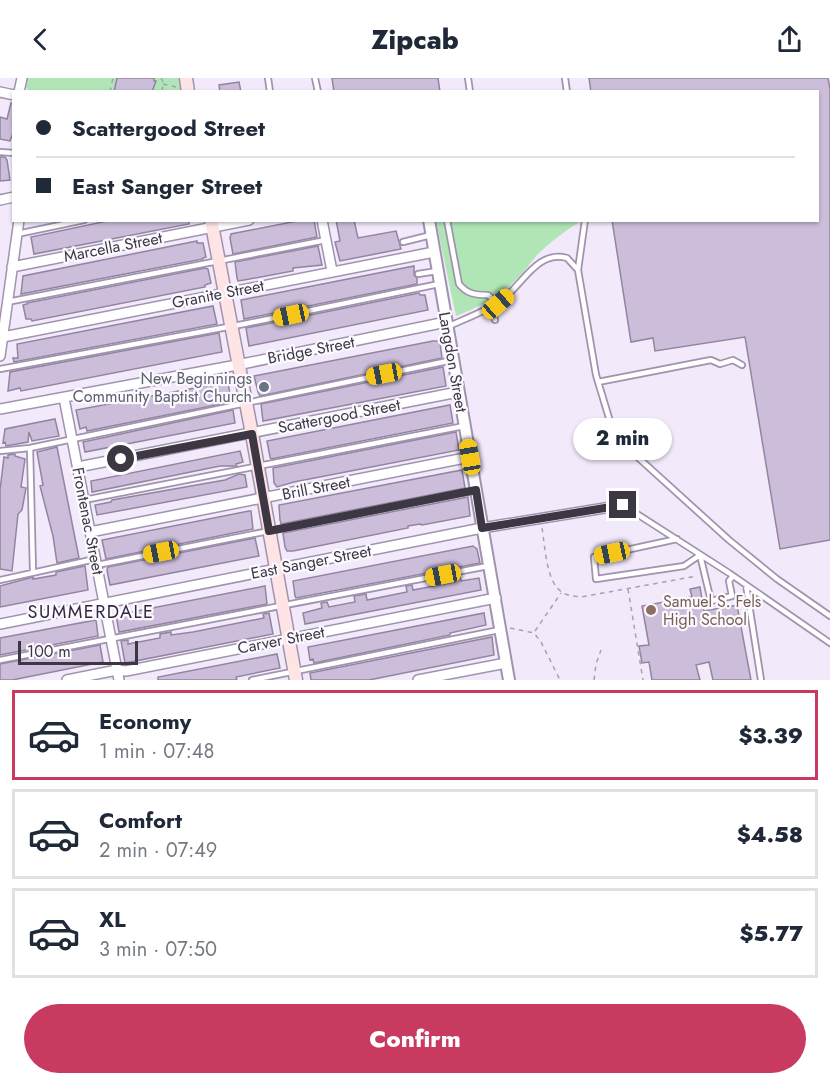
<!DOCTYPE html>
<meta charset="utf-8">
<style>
:root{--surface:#fff;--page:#f2f2f3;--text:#1f2937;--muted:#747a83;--line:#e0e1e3;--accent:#c93a61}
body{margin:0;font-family:Jost,sans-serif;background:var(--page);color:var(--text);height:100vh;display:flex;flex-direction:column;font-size:22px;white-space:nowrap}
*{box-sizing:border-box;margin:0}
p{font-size:20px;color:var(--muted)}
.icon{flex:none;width:33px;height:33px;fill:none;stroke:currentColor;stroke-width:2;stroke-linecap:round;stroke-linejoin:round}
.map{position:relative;height:602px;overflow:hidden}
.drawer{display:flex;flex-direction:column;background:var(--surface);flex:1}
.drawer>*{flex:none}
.banner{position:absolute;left:12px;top:12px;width:807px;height:132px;border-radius:0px;box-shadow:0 2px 4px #0004;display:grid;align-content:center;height:132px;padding:0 24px;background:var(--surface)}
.scale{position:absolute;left:18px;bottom:15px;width:120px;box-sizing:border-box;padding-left:6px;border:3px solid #3d3743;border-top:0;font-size:16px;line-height:21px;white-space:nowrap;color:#3d3743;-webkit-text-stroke:4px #fcf9ff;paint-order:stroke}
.end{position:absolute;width:27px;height:27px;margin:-14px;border:8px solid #3d3743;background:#fff;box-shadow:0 0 0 3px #fff}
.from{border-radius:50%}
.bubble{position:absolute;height:42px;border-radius:21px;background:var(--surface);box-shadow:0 2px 4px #0004;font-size:20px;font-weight:800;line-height:42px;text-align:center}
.car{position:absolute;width:18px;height:36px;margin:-18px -9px;border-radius:8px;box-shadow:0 0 4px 2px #0007;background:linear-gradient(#f5c518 24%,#345 0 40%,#f5c518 0 76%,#345 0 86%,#f5c518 0)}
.banner b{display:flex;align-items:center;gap:21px;height:57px;font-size:22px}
.banner b+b{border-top:2px solid var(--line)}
.banner i{width:15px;height:15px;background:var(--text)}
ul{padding:10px 0 0;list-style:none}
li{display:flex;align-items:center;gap:18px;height:90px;margin:0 12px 9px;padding:0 12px;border:3px solid var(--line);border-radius:0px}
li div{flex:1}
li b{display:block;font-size:22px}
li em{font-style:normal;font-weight:800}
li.on{border-color:var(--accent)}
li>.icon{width:54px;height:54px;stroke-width:1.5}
.action{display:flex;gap:12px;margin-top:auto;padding:12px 24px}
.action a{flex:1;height:69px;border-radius:36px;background:var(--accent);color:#fff;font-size:24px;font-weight:800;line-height:69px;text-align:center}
header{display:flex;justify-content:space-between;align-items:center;height:78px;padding:0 24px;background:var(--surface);font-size:27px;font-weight:800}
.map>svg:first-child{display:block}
</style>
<header><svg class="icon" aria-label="back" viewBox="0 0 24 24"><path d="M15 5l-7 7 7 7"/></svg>Zipcab<svg class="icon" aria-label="share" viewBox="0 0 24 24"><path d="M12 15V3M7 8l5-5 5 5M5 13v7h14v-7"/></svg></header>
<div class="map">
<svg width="830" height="602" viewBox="0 0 830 602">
<rect width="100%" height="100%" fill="#f2e9fb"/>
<path fill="#b0e6b6" d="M27 0H179L181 13 37 14 28 12 26 9Z
M436 143H581C565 153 550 164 537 177 529 186 522 197 513 205 496 220 477 230 456 238Z"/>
<path fill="#ccbedb" stroke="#9285a0" stroke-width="1.5" d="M117 0H154V3H156L152 14H114Z
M332 0H438L440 14H334Z
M589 0H828L830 11V462L780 471 745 259 655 273 653 260 631 264 612 142H818V14H591Z
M239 4 241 14H220L219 7Z
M11 25 14 26V52L10 63 0 61V39L7 41Z
M0 79H5L7 82 10 102 0 103Z
M112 142H189V146L34 176 31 159Z
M302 142H314L317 159 233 176 230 160 231 156Z
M336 142H354L358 160 396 153 401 171 340 183 335 164 340 163Z
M197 163V165H203L206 179 203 180V181L21 216 23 198Z
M318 168 322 187 293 190V193L244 202 238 203 237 200 235 184Z
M414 188V197L417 200V206L244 241 241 222Z
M205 190 208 191 211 205 205 207V209L32 243 31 241H26L23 227 27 226V225Z
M419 215 420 217H425L428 232 249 268 246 250Z
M213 228 217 246 14 284 13 280H18L17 266Z
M219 255 222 274 21 313 20 310 8 313 10 294Z
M433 263H439L440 265 442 280 260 318 258 314 254 298Z
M443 289 446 308 263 343 261 326Z
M220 302 228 303 231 324 87 353 86 349 80 351 76 332 195 310 206 308 205 305Z
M450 327 453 345 271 381 270 379 267 363Z
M233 332 235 345 85 374 83 364Z
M55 341 59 358 32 363 29 354 28 364 6 368 5 364 3 365 5 351Z
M456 354 459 372 294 404 277 409 274 405 273 390Z
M57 369 79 480 57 485 53 458 40 408 43 407 37 374Z
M240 373 243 384 236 386 237 388H220L92 414 91 403Z
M15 376V378L25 381 21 409 26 410 22 432 18 436 12 493 0 491V412L4 379 8 380V377Z
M462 392 465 410 281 446 280 442 279 427Z
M239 396 245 397 247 409 97 437 95 427 111 424 112 422 225 402Z
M468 419 470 438 422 447 420 446 408 448V450L293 473H287L285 469 283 455Z
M249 433H251L253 451 106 481 102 462Z
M255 460 259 478 110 507 107 492 108 489Z
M473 468 477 471 480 485 296 520 295 518 293 503Z
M85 488 88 512 0 529V508L33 499V501L56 497V494Z
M460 498 461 503 479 500 481 512 305 546 303 535 322 530 321 525 327 524 329 529 355 524 354 518 366 516 367 522 407 514 406 508 412 507 413 512 455 504 454 499Z
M265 508 267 526 119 554 116 537Z
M700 509 704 533 737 527 751 602H713L709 584 696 587 700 602H652L649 584 642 585 639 568 649 567 642 528 692 519 690 511Z
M269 535 273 556 125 585 121 563 128 562V566L160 560V556L171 554V557L193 554 264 540 263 536Z
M484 535 486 547 450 555V557L314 585 313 581 310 582 308 569Z
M96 542 98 558 0 577V560Z
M492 559 494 577 369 602H311L310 595Z
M100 567 103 584 12 602H0V586Z
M277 576 280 590 236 599 237 602H158V599Z"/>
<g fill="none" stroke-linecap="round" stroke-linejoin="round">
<defs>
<path id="service" d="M268 0 270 14
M315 0 318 14
M468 0 470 14
M565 0 567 14
M0 74 14 75
M447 142 459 206C467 216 475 217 488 217L498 226
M585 142 578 192 596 297 609 340 618 358 632 374 729 462 777 501 830 538
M17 156 84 142
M403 164 431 157
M418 196 437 193
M7 224 326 162
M491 229 495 242
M449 248C465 241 481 235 496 226 520 213 535 171 567 180L578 192
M0 291 244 246 439 206
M598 304 711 282 720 286 733 282 742 287
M30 370 453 282
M0 373 30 370 33 494
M84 422 464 348
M623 427 729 495 830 565
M677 461 594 479 596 501 684 488 700 477 711 523 732 518 729 503 733 498
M97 487 476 412
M0 502 95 481
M746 507 761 602
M0 582 488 488
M252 602 499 552"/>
<path id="minor" d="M0 14 14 17
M19 14 22 0
M0 122 14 119
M322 142 332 193
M12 189 249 142
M3 259 434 174
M0 278 19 142
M64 320 119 602
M0 331 237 287 446 244
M78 389 458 314
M90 454 470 379
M0 546 482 450 623 427
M67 602 117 592 126 593 496 520
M418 602 506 585"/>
<path id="tertiary" d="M429 142 509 602"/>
<path id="secondary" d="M186 0 188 14
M211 142 252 356 296 602"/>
</defs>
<use href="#service" stroke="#a193af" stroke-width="8"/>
<use href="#minor" stroke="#a193af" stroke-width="12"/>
<use href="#tertiary" stroke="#a193af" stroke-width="14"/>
<use href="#secondary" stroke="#a193af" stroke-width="15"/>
<path stroke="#a9a1b0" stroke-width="1.5" stroke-dasharray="4.5 4.5" stroke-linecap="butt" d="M161 0 163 4 162 14
M163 6 176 9
M98 14H101
M110 14 113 0
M542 450C545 467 546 505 562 514 567 518 574 518 581 519L697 498
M628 511 643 602
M510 550 534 555 541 564 560 602
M535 553 561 515
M594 602 596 586 601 572"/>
<use href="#service" stroke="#fff" stroke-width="4.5"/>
<use href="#minor" stroke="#fff" stroke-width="9"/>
<use href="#tertiary" stroke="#fff" stroke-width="10"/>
<use href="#secondary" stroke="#fee4e4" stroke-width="12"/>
</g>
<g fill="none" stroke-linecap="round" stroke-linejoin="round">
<path stroke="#3d3743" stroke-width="8" d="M121 381 252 356 269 453 476 412 482 450 623 427"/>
</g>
<circle fill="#6b7280" stroke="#fcf9ff" stroke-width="2" cx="264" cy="309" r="6"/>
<circle fill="#8d6e63" stroke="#fcf9ff" stroke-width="2" cx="651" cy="532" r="6"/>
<g text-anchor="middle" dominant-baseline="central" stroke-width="4.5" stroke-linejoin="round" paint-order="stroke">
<g font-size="16" fill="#3d3743" stroke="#fcf9ff">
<text transform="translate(113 169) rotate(-11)">Marcella Street</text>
<text transform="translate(218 216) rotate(-11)">Granite Street</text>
<text transform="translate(311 272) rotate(-11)">Bridge Street</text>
<text transform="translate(453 284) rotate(80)">Langdon Street</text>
<text transform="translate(339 338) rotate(-11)">Scattergood Street</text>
<text transform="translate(316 410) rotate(-11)">Brill Street</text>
<text transform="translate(88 443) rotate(79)">Frontenac Street</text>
<text transform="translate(311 484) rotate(-11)">East Sanger Street</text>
<text transform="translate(281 562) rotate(-11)">Carver Street</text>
</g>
<g font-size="16" fill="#5b616d" stroke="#fcf9ff" text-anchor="end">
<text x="252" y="300">New Beginnings<tspan x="252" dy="18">Community Baptist Church</tspan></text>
</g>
<g font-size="16" fill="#785e54" stroke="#fcf9ff" text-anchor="start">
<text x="663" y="523">Samuel S. Fels<tspan x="663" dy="18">High School</tspan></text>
</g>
<g font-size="18" letter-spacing="1.5" fill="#32263d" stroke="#fcf9ff">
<text x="91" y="534">SUMMERDALE</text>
</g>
</g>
</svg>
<div class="scale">100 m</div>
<i class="end from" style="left:121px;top:381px"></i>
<i class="end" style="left:623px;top:427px"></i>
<div class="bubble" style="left:573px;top:340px;width:99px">2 min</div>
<i class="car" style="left:498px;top:226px;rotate:49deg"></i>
<i class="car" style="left:291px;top:237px;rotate:258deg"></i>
<i class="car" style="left:384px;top:296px;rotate:259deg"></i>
<i class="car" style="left:470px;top:379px;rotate:350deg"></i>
<i class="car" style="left:161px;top:474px;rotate:259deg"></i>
<i class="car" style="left:612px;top:475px;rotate:258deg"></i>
<i class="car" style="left:443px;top:497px;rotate:259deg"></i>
<div class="banner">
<b><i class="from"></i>Scattergood Street</b>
<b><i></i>East Sanger Street</b>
</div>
</div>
<section class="drawer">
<ul>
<li class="on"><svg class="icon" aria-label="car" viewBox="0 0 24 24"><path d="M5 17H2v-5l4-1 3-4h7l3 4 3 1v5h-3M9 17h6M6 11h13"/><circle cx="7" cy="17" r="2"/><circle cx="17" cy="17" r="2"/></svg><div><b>Economy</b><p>1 min · 07:48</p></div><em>$3.39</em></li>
<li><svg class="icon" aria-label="car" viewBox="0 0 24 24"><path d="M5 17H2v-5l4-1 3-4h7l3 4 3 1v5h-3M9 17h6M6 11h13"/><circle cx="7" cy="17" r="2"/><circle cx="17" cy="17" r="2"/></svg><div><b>Comfort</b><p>2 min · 07:49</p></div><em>$4.58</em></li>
<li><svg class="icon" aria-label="car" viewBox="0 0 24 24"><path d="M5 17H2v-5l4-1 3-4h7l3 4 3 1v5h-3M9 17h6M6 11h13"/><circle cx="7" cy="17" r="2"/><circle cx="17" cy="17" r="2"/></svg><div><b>XL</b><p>3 min · 07:50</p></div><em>$5.77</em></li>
</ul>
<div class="action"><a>Confirm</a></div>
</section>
